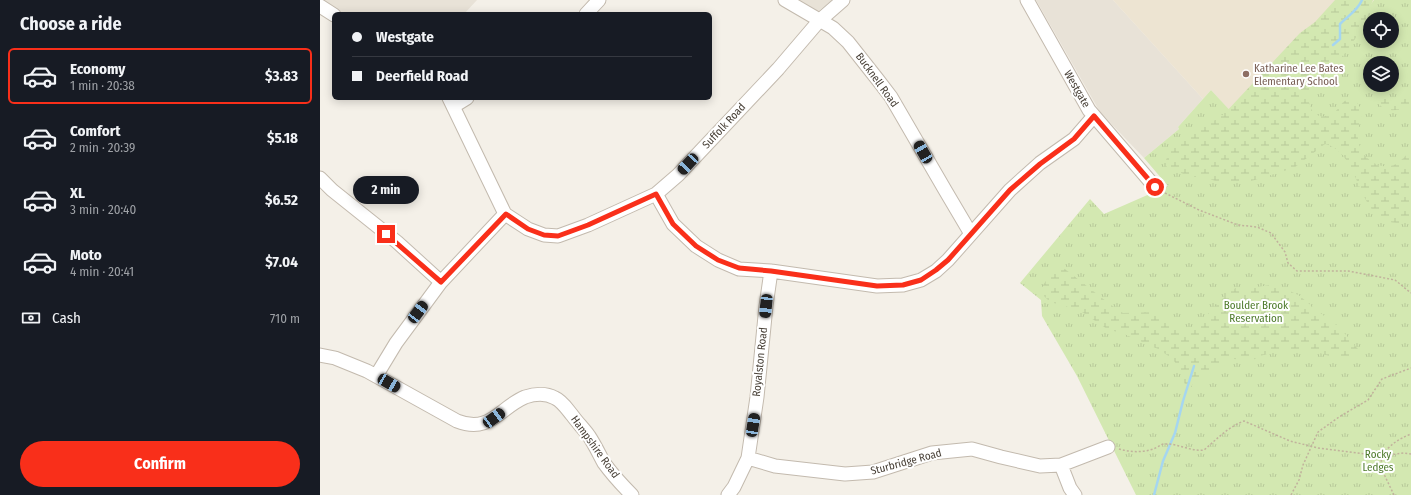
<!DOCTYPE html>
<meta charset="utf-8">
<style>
:root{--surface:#171b24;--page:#242831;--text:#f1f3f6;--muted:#9ea1a6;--line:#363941;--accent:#f92f1a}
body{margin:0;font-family:"Fira Sans Condensed",sans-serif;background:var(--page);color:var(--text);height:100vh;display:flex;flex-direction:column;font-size:15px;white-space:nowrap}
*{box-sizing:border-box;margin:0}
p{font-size:13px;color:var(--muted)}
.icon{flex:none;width:22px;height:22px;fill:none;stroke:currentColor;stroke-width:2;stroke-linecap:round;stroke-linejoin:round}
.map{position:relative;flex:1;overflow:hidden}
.side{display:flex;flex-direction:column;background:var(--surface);width:320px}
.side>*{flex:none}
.guide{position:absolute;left:12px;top:12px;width:380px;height:88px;border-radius:6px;box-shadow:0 2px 10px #0003;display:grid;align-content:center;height:88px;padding:0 20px;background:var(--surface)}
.controls{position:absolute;left:1043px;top:12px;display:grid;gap:8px}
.controls a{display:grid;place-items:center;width:36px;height:36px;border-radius:50%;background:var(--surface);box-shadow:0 2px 10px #0003;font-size:20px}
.end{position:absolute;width:18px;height:18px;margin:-9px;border:5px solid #f92f1a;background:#fff;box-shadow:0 0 0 2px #fff}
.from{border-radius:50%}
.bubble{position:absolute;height:28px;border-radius:14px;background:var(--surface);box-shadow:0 2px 10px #0003;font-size:13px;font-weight:700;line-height:28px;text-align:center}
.car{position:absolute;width:12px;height:24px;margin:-12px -6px;border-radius:5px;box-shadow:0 0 3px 1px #0007;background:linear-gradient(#222 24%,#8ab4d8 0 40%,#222 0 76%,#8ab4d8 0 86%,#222 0)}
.guide b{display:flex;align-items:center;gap:14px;height:38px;font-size:15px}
.guide b+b{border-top:1px solid var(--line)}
.guide i{width:10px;height:10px;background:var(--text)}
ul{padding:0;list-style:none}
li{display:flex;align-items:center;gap:12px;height:56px;margin:0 8px 6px;padding:0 12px;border:2px solid transparent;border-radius:6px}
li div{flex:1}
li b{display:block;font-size:15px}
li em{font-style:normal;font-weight:700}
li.selected{border-color:var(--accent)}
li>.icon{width:36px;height:36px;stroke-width:1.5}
h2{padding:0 20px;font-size:18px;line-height:48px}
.pay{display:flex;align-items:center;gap:10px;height:44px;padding:0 20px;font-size:15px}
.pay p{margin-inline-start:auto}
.primary-button{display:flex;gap:8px;margin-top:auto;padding:8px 20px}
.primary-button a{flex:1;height:46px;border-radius:24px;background:var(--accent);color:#fff;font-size:16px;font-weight:700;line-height:46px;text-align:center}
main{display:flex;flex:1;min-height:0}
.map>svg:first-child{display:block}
</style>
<main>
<section class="side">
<h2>Choose a ride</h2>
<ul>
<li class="selected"><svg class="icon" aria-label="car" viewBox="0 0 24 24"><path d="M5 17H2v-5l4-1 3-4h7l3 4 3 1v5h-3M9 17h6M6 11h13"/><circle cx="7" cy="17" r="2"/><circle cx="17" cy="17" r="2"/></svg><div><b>Economy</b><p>1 min · 20:38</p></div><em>$3.83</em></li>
<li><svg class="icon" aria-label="car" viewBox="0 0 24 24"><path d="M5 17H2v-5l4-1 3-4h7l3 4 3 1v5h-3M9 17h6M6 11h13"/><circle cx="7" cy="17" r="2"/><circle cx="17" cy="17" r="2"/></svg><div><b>Comfort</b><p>2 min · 20:39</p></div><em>$5.18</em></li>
<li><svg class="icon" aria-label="car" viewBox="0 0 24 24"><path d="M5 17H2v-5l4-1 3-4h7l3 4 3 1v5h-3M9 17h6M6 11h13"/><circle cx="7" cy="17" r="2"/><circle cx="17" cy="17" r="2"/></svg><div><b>XL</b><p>3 min · 20:40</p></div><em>$6.52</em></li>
<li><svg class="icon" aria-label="car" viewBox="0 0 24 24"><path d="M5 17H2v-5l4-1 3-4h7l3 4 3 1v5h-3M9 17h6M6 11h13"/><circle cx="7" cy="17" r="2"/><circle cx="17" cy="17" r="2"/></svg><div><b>Moto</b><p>4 min · 20:41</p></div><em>$7.04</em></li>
</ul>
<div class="pay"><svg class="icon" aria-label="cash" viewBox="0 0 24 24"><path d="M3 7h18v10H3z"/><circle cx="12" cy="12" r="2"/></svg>Cash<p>710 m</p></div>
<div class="primary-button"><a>Confirm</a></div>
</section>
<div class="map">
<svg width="1091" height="495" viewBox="0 0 1091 495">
<defs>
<pattern id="grass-tufts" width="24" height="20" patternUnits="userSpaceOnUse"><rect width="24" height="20" fill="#d3e8b1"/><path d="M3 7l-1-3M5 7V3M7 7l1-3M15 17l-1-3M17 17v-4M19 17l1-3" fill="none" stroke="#b7c899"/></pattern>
<pattern id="wetland-marsh" width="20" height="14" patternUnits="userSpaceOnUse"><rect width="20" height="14" fill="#d3e8b1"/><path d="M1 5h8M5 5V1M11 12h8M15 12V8" fill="none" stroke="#b7c899"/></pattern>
</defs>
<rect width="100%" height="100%" fill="#f4f0e8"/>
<path fill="#e8e2d7" d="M0 0H157L144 14H22Z
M475 0H512L497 12Z
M716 0H793L883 99 858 127 859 129 824 158 780 112Z"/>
<path fill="#ede4d2" d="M793 0H1054L1010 58 929 132 891 90 883 99Z"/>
<path fill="url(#grass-tufts)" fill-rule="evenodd" d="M1054 0H1091V495H816L757 376 722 316 721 300 700 283 770 199 784 214 848 186 824 158 859 129 858 127 891 90 929 131 1010 58ZM1050 19H1072V41H1050ZM1050 63H1072V85H1050Z"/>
<path fill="url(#wetland-marsh)" d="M1015 0H1053C1050 6 1050 12 1047 17 1043 28 1035 39 1028 49 1018 64 994 79 990 97 988 103 991 109 994 114L1003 117 1015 112 1024 101 1035 99 1042 111C1041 120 1037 130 1038 139 1040 156 1057 171 1074 165 1081 162 1085 155 1091 151V221C1086 222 1081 224 1076 223 1035 219 1042 153 1005 144L974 168 928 182 900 183 890 179 868 176 847 167 846 160 851 148 881 124 892 122 904 114 980 33 995 22Z
M1079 98 1091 99V113C1078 104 1068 119 1055 99Z
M734 267 745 269 791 305 803 313 834 312 846 318 859 331 867 333 879 328 885 317 908 293 917 287H937L956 284 980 296 995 309 1019 327 1038 349 1037 356 1030 358 1012 357 991 350 965 349 940 356 933 360 913 359 887 377 876 380 867 392 862 374 853 359 838 349 804 334 787 329 759 310 730 302 723 295V285C728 279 729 273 734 267Z"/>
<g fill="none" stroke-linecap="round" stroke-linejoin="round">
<path stroke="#a5d6f0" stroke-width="2.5" d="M1013 45 1020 39V24C1028 16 1038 10 1042 0
M834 495 843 461 855 433 863 401 874 366"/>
<defs>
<path id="minor" d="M465 0 513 28 528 42 558 80 571 97 625 190 651 234
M707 0 769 110 835 187
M0 6 14 15
M266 14 279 0
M129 98 185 214 208 229 224 235 238 236 268 225 336 194 358 175 458 69 499 21 523 0
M134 106 147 98
M0 178 12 190 77 242 121 282
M336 194 353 224 376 246 398 260 419 269 451 271 557 286 583 285 601 280 616 271 628 260 690 190 720 163 754 139 774 116
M0 355 15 358 47 371 137 421C170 434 179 408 205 397 214 394 226 393 235 398 242 401 247 409 252 415 257 422 264 429 269 436 275 445 279 454 284 463 292 474 302 485 312 495
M56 376 76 343 121 282 185 214
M428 458 455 466 525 474 553 472 612 453 652 449 681 457 720 466 741 465 788 447
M741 465 750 488 755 495
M408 495 414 487 428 458 437 397 446 306 451 271"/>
</defs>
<use href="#minor" stroke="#c3baae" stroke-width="15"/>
<path stroke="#c1b29c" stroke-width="1.5" stroke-dasharray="2 2" stroke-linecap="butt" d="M845 193 879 210 918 225 937 227 951 233 965 252 968 263 977 271H1028L1075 280 1091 293
M799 449C810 452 822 453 833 449 837 448 841 444 844 444 858 443 871 452 884 450 897 439 908 427 924 421L970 441 998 448 1061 456 1084 453 1091 454
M971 495 979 480 983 465 998 432 1019 417 1048 400 1062 379 1091 368
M1074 495 1062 470 1061 456C1070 445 1078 439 1091 434"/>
<use href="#minor" stroke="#fff" stroke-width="13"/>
</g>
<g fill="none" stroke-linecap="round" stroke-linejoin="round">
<path stroke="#f92f1a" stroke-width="5" d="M66 234 121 282 186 214 208 229 224 235 238 236 268 225 336 194 353 224 376 246 398 260 419 268 451 271 557 286 583 285 601 280 616 270 628 260 690 190 720 164 754 139 774 116 835 187"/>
</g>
<circle fill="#8d6e63" stroke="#fff" stroke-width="1.5" cx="926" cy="74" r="4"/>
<g text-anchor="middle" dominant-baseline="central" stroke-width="4" stroke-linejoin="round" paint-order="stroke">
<g font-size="11" fill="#785e54" stroke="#fff" text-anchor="start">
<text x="934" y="68">Katharine Lee Bates<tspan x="934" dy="13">Elementary School</tspan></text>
</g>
<g font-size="11" fill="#484037" stroke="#fff">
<text transform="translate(557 80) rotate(54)">Bucknell Road</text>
<text transform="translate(757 89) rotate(60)">Westgate</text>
<text transform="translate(404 126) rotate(-47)">Suffolk Road</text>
<text transform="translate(440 362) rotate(-84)">Royalston Road</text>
<text transform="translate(275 447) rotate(54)">Hampshire Road</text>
<text transform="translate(586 462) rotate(-15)">Sturbridge Road</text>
</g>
<g font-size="11" fill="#4d7a2a" stroke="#fff">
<text x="936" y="305">Boulder Brook<tspan x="936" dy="13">Reservation</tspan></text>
<text x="1058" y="454">Rocky<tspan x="1058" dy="13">Ledges</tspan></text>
</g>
</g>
</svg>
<div class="controls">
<a><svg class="icon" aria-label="locate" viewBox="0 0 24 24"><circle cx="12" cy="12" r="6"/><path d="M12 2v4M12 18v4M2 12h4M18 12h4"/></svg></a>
<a><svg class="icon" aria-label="layers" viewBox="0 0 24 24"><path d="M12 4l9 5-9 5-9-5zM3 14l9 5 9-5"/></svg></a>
</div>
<i class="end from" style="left:835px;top:187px"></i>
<i class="end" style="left:66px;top:234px"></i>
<div class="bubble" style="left:33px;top:176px;width:66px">2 min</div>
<i class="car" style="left:603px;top:152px;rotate:330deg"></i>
<i class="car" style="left:368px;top:164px;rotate:223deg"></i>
<i class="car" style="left:446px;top:306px;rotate:186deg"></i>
<i class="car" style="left:98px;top:312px;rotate:37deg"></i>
<i class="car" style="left:69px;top:383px;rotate:120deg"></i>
<i class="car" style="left:174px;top:418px;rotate:54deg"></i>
<i class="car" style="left:433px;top:425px;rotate:9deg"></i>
<div class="guide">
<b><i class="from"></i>Westgate</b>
<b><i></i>Deerfield Road</b>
</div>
</div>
</main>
